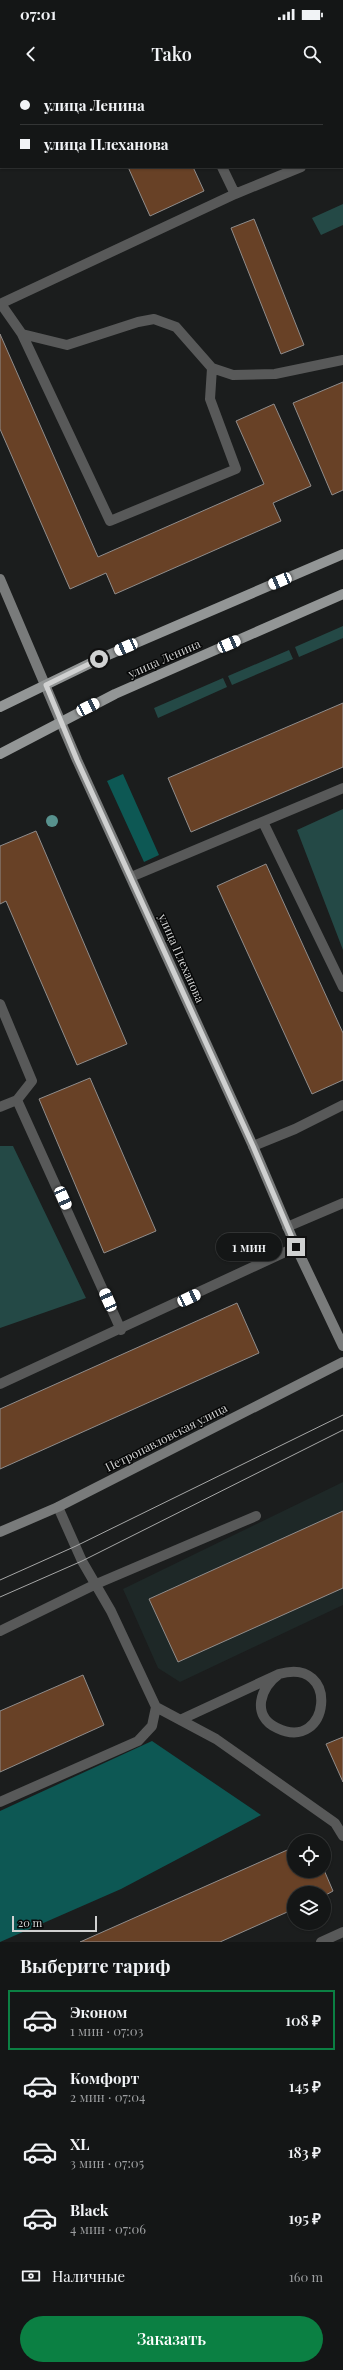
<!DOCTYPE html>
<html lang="ru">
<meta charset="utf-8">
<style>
:root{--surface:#141616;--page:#212323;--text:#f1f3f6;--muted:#9d9fa1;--line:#333535;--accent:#0b8043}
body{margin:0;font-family:"Playfair Display",serif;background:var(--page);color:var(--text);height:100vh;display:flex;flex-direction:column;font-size:15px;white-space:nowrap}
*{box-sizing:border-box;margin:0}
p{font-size:13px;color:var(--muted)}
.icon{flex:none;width:22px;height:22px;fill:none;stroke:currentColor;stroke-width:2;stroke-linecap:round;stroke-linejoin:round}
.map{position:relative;height:1862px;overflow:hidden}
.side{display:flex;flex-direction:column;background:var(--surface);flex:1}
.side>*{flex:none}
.hud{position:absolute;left:0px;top:0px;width:343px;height:88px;box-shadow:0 1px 3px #0004,0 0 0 1px var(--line);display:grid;align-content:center;height:88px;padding:0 20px;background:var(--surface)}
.tools{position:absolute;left:287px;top:1754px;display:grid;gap:8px}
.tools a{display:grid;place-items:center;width:44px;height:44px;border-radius:50%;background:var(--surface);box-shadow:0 1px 3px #0004,0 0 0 1px var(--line);font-size:20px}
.scale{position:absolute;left:12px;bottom:10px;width:85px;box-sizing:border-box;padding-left:4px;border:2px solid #d0d1d1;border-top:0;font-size:11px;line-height:14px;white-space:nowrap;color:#d0d1d1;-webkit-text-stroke:3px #060707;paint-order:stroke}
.end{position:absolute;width:18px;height:18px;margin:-9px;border:5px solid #d0d1d1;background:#111;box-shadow:0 0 0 2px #111}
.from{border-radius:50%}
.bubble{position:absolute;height:28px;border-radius:14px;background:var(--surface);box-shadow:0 1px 3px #0004,0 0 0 1px var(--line);font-size:13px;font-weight:600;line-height:28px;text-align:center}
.car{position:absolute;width:12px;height:24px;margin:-12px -6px;border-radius:5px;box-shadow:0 0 3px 1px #0007;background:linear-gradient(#fff 24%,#345 0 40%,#fff 0 76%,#345 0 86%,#fff 0)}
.hud b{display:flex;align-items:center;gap:14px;height:38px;font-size:15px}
.hud b+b{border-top:1px solid var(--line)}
.hud i{width:10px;height:10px;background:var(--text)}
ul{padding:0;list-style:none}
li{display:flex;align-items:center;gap:12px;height:60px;margin:0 8px 6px;padding:0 12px;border:2px solid transparent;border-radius:0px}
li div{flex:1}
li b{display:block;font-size:15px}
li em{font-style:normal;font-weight:600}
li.current{border-color:var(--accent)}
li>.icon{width:36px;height:36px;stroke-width:1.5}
h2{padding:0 20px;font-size:18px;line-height:48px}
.pay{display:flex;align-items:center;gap:10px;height:44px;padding:0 20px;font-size:15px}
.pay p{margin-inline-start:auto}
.button{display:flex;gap:8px;margin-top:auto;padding:8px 20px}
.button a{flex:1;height:46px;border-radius:24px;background:var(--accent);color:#fff;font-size:16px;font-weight:600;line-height:46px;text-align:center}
.status{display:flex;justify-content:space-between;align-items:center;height:28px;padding:0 20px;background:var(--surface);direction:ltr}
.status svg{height:11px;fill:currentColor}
header{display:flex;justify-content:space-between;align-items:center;height:52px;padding:0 20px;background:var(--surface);font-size:18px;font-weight:600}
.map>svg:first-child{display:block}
</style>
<div class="status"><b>07:01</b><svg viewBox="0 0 49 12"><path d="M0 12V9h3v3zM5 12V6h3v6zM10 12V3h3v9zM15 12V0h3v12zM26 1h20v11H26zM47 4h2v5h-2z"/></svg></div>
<header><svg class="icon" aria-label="back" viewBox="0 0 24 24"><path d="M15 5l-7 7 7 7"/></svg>Tako<svg class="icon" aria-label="search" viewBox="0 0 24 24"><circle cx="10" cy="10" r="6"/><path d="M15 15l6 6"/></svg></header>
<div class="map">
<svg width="343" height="1862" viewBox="0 0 343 1862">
<rect width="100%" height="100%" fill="#1b1d1d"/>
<path fill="#1e2827" d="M343 1402V1525L180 1602 158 1588 123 1509Z"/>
<path fill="#244946" d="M343 124V145L321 155 312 138Z
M343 546V558L299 577 295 567Z
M289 570 293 579 232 605 228 596Z
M223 598 227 607 158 638 154 628Z
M343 729V870L297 750Z
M0 1066H13L86 1218 0 1248Z"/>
<path fill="#0d5854" d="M123 694 159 775 144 782 107 701Z
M152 1661 261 1735 121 1809 0 1862V1731Z"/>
<path fill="#684126" stroke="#908d8c" d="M39 0H154V1H37Z
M272 0H343V35L342 1Z
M0 17H1L0 82Z
M128 87H193L204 111 150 136Z
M254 139 304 265 281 274 231 148Z
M0 254 98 477 264 404 236 341 274 324 311 406 273 423 281 441 115 514 106 493 70 509 0 349Z
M343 302V410L332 415 293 323Z
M343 623V687L191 752 168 698Z
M36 751 127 964 77 985 6 821 0 824V766Z
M266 784 343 953V1000L312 1014 217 806Z
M90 998 156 1151 104 1173 39 1019Z
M237 1223 259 1273 0 1389V1329Z
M343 1431V1508L178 1582 149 1519Z
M83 1595 104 1645 0 1692V1631Z
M343 1657V1702L326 1664Z
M294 1767V1791L324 1790 333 1811 324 1816V1813H294V1829L220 1862H80Z"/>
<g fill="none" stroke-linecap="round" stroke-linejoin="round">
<path stroke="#585959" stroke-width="10" d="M182 0V1
M342 69 343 68
M222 87 235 114
M0 224 235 114 301 87
M1 224 22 254 67 265 138 242 154 239 176 247 212 288 233 295 275 294 343 280
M22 254 110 441 236 389 210 319 212 288
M263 742 343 907
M131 797 343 708
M0 924 32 1001 17 1020 0 1027
M17 1020 121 1250
M253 1066 295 1049 343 1025
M287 1147 343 1123
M0 1304 296 1167
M58 1427 82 1481 111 1531 156 1627 216 1659 335 1743 343 1756
M0 1551 94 1505 256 1436
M180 1640 279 1594C341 1576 330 1674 277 1648 251 1636 260 1607 279 1594
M0 1722 138 1661 152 1646 156 1627
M321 1862 343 1852"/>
<path stroke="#797b7b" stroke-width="10" d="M0 499 77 680 253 1066 296 1167 343 1266
M0 1452 58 1427 343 1282"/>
<path stroke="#939696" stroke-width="10" d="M0 627 99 579 343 474
M0 674 115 614 343 514"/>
<path stroke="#a6a7a7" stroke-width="1" d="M0 1500 76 1466 343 1335
M0 1517 82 1481 343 1350"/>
</g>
<circle fill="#58928e" cx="52" cy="741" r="6"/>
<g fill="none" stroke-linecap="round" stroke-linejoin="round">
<path stroke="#d0d1d1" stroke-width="5" d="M99 579 46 605 77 680 253 1066 296 1167"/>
</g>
<g text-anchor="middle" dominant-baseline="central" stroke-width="3" stroke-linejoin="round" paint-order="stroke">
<g font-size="12" fill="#d0d1d1" stroke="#060707">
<text transform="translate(164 578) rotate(-24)">улица Ленина</text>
<text transform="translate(182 878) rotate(66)">улица Плеханова</text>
<text transform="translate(166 1357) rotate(-27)">Петропавловская улица</text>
</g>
</g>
</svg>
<div class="tools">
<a><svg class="icon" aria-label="locate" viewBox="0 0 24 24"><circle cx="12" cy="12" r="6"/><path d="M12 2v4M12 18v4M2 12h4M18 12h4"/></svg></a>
<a><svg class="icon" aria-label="layers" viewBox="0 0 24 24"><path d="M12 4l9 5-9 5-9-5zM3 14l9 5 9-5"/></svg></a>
</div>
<div class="scale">20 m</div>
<i class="end from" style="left:99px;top:579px"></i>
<i class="end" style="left:296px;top:1167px"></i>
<div class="bubble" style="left:216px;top:1153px;width:66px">1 мин</div>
<i class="car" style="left:280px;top:501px;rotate:247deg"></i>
<i class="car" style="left:229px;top:564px;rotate:66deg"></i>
<i class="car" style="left:126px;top:567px;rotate:246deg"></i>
<i class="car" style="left:88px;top:627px;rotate:63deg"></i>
<i class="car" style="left:63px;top:1118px;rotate:156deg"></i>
<i class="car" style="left:189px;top:1218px;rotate:65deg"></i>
<i class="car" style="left:108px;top:1220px;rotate:336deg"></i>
<div class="hud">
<b><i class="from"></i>улица Ленина</b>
<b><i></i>улица Плеханова</b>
</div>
</div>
<section class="side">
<h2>Выберите тариф</h2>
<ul>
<li class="current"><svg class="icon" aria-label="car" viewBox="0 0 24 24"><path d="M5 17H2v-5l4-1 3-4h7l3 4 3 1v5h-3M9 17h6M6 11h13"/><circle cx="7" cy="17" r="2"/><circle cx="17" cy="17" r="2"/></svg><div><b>Эконом</b><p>1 мин · 07:03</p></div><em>108 ₽</em></li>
<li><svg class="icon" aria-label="car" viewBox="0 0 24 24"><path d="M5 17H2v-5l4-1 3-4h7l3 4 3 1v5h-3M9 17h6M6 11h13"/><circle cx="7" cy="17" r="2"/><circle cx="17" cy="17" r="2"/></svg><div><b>Комфорт</b><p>2 мин · 07:04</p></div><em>145 ₽</em></li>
<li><svg class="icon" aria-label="car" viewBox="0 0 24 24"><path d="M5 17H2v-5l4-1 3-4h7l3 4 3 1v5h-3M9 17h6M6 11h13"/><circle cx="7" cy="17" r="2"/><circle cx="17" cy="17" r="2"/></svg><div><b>XL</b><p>3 мин · 07:05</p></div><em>183 ₽</em></li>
<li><svg class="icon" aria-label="car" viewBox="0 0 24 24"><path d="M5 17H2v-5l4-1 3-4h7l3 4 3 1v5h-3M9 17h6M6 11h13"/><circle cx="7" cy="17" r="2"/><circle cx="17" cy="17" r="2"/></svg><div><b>Black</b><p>4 мин · 07:06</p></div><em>195 ₽</em></li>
</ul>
<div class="pay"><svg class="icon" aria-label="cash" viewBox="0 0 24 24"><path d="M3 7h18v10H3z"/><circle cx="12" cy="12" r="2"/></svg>Наличные<p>160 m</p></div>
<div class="button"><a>Заказать</a></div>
</section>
